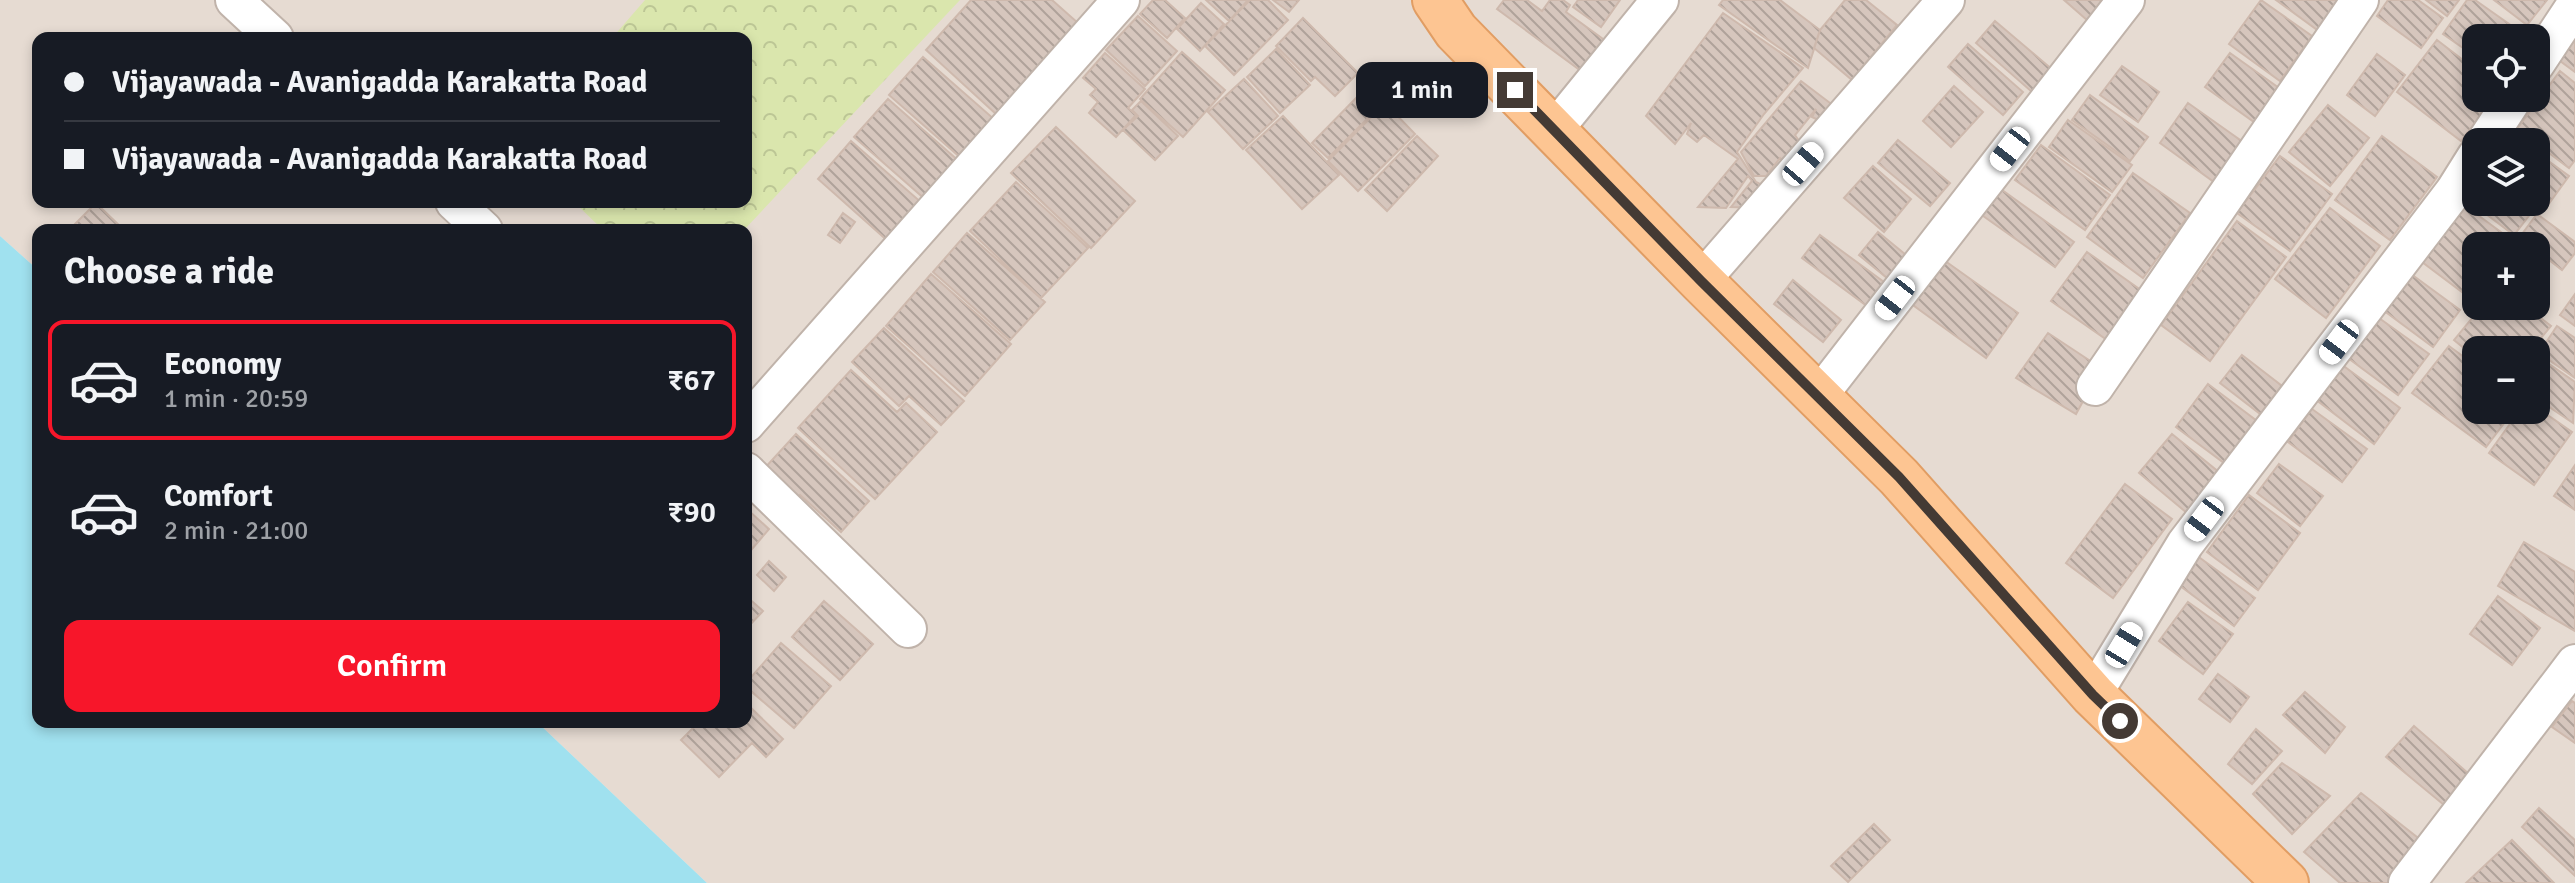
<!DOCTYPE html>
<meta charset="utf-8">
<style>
:root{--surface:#171b24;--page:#242831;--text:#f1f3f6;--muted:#9ea1a6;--line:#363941;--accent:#f7162a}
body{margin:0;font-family:Signika,sans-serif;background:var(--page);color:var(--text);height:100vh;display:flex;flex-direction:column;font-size:30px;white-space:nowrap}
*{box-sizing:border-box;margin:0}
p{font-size:26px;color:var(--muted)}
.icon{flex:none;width:44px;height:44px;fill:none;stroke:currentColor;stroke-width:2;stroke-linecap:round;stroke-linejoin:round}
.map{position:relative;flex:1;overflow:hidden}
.sheet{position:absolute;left:32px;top:224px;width:720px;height:504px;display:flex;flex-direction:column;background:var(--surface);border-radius:16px;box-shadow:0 4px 12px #0003}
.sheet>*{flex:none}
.guide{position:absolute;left:32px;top:32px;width:720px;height:176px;border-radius:16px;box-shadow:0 4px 12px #0003;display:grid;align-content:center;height:176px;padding:0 32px;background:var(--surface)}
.buttons{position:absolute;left:2462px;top:24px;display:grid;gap:16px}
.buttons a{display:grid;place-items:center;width:88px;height:88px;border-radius:16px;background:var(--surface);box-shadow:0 4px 12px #0003;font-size:40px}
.end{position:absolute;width:36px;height:36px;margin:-18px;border:10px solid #443a34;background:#fff;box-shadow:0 0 0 4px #fff}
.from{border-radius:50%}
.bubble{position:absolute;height:56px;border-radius:16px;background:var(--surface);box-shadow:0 4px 12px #0003;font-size:26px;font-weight:600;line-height:56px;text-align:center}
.car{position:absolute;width:24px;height:48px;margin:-24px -12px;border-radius:10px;box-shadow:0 0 6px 2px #0007;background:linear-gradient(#fff 24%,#345 0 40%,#fff 0 76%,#345 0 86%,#fff 0)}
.guide b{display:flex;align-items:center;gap:28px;height:76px;font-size:30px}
.guide b+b{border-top:2px solid var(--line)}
.guide i{width:20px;height:20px;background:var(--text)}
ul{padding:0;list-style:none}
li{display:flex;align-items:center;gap:24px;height:120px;margin:0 16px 12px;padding:0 16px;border:4px solid transparent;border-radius:16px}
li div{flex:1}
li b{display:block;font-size:30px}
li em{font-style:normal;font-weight:600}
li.active{border-color:var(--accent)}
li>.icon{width:72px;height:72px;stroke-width:1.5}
h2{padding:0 32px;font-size:36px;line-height:96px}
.primary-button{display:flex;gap:16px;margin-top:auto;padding:16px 32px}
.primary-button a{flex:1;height:92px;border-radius:16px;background:var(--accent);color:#fff;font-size:32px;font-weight:600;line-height:92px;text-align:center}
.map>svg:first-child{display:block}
</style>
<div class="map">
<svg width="2575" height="883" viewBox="0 0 2575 883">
<defs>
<pattern id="park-crowns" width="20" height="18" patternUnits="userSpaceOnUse" patternTransform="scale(2)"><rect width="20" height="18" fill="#dae6ad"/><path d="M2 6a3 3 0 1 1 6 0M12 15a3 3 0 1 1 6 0" fill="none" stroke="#bcc695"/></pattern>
<pattern id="building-back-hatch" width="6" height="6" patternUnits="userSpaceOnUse" patternTransform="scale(2)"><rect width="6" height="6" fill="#d6c6bd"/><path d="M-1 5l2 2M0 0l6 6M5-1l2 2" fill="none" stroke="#afa29a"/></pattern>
</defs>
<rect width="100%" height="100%" fill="#f2eae4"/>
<path fill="#e6dbd2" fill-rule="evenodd" d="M0 0H2575V883H707L537 722H746V230H38V270L0 236ZM38 38H746V202H38ZM2476 38H2536V98H2476ZM2476 142H2536V202H2476ZM2476 246H2536V306H2476ZM2476 350H2536V410H2476Z"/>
<path fill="url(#park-crowns)" d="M645 0H960L744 230H603L574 202H746V38H612Z"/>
<path fill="#a0e1ef" d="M0 236 38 270V722H537L707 883H0Z"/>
<path fill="url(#building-back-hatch)" stroke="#ceb9ad" stroke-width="2" d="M971 0H1052L1078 23 996 114 926 50Z
M1153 0H1165L1185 18 1167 38 1140 14Z
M1206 0H1248L1229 21Z
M1250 0H1268L1288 20 1234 75 1205 46Z
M1273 0H1299L1289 12Z
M1504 0H1527L1542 11 1550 0H1563L1570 5 1566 12 1614 47 1592 79 1497 9Z
M1578 0H1620L1601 27 1573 7Z
M1723 0H1780L1820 30 1808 68 1719 5Z
M1845 0H1866L1897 25 1852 80 1814 48 1820 30Z
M2064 0H2118L2095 27Z
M2261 0 2312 36 2280 81 2229 44Z
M2276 0H2343L2320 32Z
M2388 0H2418L2443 18 2421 48 2377 16Z
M2426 0H2459L2447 16Z
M2467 0H2475L2529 38H2476V57L2443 34Z
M2494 0H2547L2527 25Z
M1201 3 1224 24 1200 51 1177 29Z
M1723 13 1803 68 1764 114 1737 152 1756 182 1770 189 1762 208 1731 207 1752 181 1748 176 1726 208 1698 207 1738 159 1704 135 1697 142 1687 134 1691 123 1675 144 1646 116Z
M1138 16 1177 51 1145 86 1106 50Z
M1303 18 1358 73 1335 96 1315 77 1311 81 1276 46Z
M1995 21 2060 76 2040 99 1976 43Z
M2575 33V72L2556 58Z
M2437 40 2476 70V98H2494L2461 141 2397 92Z
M1968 44 2023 92 2003 115 1948 67Z
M1276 49 1310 85 1280 113 1247 77Z
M1182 52 1225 90 1183 137 1140 99Z
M1105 53 1145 89 1128 108 1136 115 1116 137 1089 113 1098 102 1090 95 1096 89 1083 78Z
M2230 53 2279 88 2254 122 2205 87Z
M2377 54 2405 75 2375 116 2347 95Z
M923 57 995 120 961 158 889 95Z
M2122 66 2159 92 2138 122 2100 95Z
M2560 71 2575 83V160L2569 168 2517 129Z
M1244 79 1278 116 1243 149 1208 112Z
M1801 81 1838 109 1824 123 1812 117 1816 109 1795 135 1799 141 1792 171 1780 158 1766 176H1754L1741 152Z
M1954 86 1983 112 1951 147 1923 121Z
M1362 92 1378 108 1328 158 1312 143Z
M2090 95 2148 137 2130 161 2072 120Z
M888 99 960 162 926 200 854 137Z
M1141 101 1178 136 1155 160 1123 130 1138 116 1132 110Z
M1385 103 1415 134 1358 191 1328 161Z
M2188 103 2243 142 2214 182 2160 143Z
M2328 105 2369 138 2330 186 2289 152Z
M1283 116 1339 175 1302 209 1246 150Z
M2068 120 2132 165 2112 192 2049 147Z
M1056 127 1135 201 1091 248 1011 173Z
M1417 136 1438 156 1387 211 1365 190Z
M2382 136 2437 177 2390 240 2335 200Z
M1898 140 1950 183 1930 206 1878 163Z
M851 141 923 204 889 242 818 179Z
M2041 145 2110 195 2085 230 2015 180Z
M2536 152 2569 176 2545 209 2536 202Z
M2280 156 2332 194 2290 251 2237 213Z
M1873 166 1911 199 1884 232 1844 198Z
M2133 173 2190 213 2143 278 2087 237Z
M1016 182 1088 248 1041 298 970 231Z
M1998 187 2074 242 2055 267 1979 213Z
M2476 193V202H2527L2535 208 2514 235 2470 202Z
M2452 196 2513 241 2509 246H2476V290L2470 298 2410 253Z
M96 203 124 230H69Z
M2330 208 2380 246 2326 318 2275 279Z
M843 213 855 222 840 243 828 235Z
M2537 214 2575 242V253L2562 270 2536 250V246H2530L2519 238Z
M2237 221 2286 257 2210 361 2161 325Z
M1878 232 1917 264 1898 287 1859 255Z
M967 233 1045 302 1010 340 933 272Z
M1820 235 1888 285 1871 309 1802 258Z
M2087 252 2145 293 2110 342 2051 301Z
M1941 258 2018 313 1986 358 1910 303Z
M2407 271 2460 310 2433 347 2379 307Z
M931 274 1011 344 965 396 886 326Z
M1793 280 1841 320 1823 342 1774 304Z
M2575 294V326L2560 315Z
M2482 306H2525L2551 326 2531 350H2476V358L2454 340Z
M2379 318 2429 354 2398 395 2348 358Z
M2557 326 2575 338V378L2539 353Z
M884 328 964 401 941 425 909 396 899 406 852 362Z
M2048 333 2101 368 2076 414 2016 378Z
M2449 346 2476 366V410H2514L2486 447 2412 393Z
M2242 355 2290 392 2268 420 2220 383Z
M2536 355 2575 382 2573 423 2536 398Z
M2341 364 2400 408 2374 444 2315 399Z
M851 370 897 412 906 403 937 432 875 499 798 428Z
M2208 384 2265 427 2232 469 2176 427Z
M2536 407 2572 432 2534 485 2489 453 2520 410H2536Z
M2312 409 2367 449 2342 482 2288 442Z
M796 434 869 501 841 532 800 495 794 501 761 472Z
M2172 434 2220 473 2187 513 2139 473Z
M2279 464 2323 496 2300 526 2257 493Z
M2575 465V510L2554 496Z
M2125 484 2172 519 2113 598 2066 563Z
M2249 495 2300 533 2258 590 2207 552Z
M748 510 769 529 746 556V512Z
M2524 542 2575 572V631L2498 586Z
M2196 555 2255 598 2234 626 2175 582Z
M769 561 786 577 774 591 757 575Z
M746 596 763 611 746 629Z
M2498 596 2540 628 2512 665 2470 634Z
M824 601 873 644 840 680 792 637Z
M2188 602 2233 634 2203 674 2159 641Z
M781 643 831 686 794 728 746 687V683Z
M2218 674 2249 697 2230 722 2199 699Z
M2305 692 2345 727 2325 753 2283 715Z
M2572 701 2575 703V743L2552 727Z
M746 703 783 739 766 757 752 743 719 777 681 740 699 722H746Z
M2414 726 2477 781 2450 810 2386 757Z
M2256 729 2282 751 2252 784 2228 764Z
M2282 763 2330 796 2292 834 2253 794Z
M2361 793 2427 845 2393 883H2340L2304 852Z
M2539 808 2575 840V876L2522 827Z
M1874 824 1890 840 1848 882 1831 866Z
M2512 840 2554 883H2466Z"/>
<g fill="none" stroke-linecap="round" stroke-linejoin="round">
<defs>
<path id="minor" d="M234 0 275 38
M2536 64 2575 5
M1555 129 1660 0
M2485 142 2514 98
M454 202 484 230
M1701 281 1946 0
M2095 387 2360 0
M1818 397 2126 0
M746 424 1121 0
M746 471 908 629
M2093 695 2185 544 2454 191 2476 156
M2407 883 2575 663"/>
<path id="primary" d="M1435 0 1456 31 1701 281 1899 477 2093 695 2286 883"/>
</defs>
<use href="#minor" stroke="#c0b3aa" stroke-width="40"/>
<use href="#primary" stroke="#e19d63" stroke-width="48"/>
<use href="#minor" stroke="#fff" stroke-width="36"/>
<use href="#primary" stroke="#fdc592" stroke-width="44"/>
</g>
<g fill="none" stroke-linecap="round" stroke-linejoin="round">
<path stroke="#443a34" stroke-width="10" d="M1515 90 1701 281 1899 477 2093 695 2120 721"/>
</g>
</svg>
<div class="buttons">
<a><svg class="icon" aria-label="locate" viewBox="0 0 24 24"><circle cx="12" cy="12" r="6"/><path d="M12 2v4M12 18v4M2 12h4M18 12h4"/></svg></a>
<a><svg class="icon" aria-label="layers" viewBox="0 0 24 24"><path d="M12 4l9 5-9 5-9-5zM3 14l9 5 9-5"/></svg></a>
<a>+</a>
<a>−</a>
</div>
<i class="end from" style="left:2120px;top:721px"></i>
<i class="end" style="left:1515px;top:90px"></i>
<div class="bubble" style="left:1356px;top:62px;width:132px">1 min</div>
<i class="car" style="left:2010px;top:149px;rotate:218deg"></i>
<i class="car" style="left:1803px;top:164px;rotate:41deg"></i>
<i class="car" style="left:1895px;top:298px;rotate:218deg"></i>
<i class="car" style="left:2339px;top:342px;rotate:217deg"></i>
<i class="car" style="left:2204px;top:519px;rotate:217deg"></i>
<i class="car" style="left:2124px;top:645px;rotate:31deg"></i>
<div class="guide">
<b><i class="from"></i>Vijayawada - Avanigadda Karakatta Road</b>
<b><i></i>Vijayawada - Avanigadda Karakatta Road</b>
</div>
<section class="sheet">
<h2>Choose a ride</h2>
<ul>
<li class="active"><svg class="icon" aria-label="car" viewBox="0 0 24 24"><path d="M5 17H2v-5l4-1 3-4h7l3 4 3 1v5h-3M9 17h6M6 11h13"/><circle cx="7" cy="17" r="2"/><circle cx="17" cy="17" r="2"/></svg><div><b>Economy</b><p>1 min · 20:59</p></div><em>₹67</em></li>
<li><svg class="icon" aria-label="car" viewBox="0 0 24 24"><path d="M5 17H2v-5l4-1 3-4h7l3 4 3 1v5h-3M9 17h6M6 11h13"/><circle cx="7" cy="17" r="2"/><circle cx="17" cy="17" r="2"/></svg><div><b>Comfort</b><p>2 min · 21:00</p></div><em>₹90</em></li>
</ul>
<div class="primary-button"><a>Confirm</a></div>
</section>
</div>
